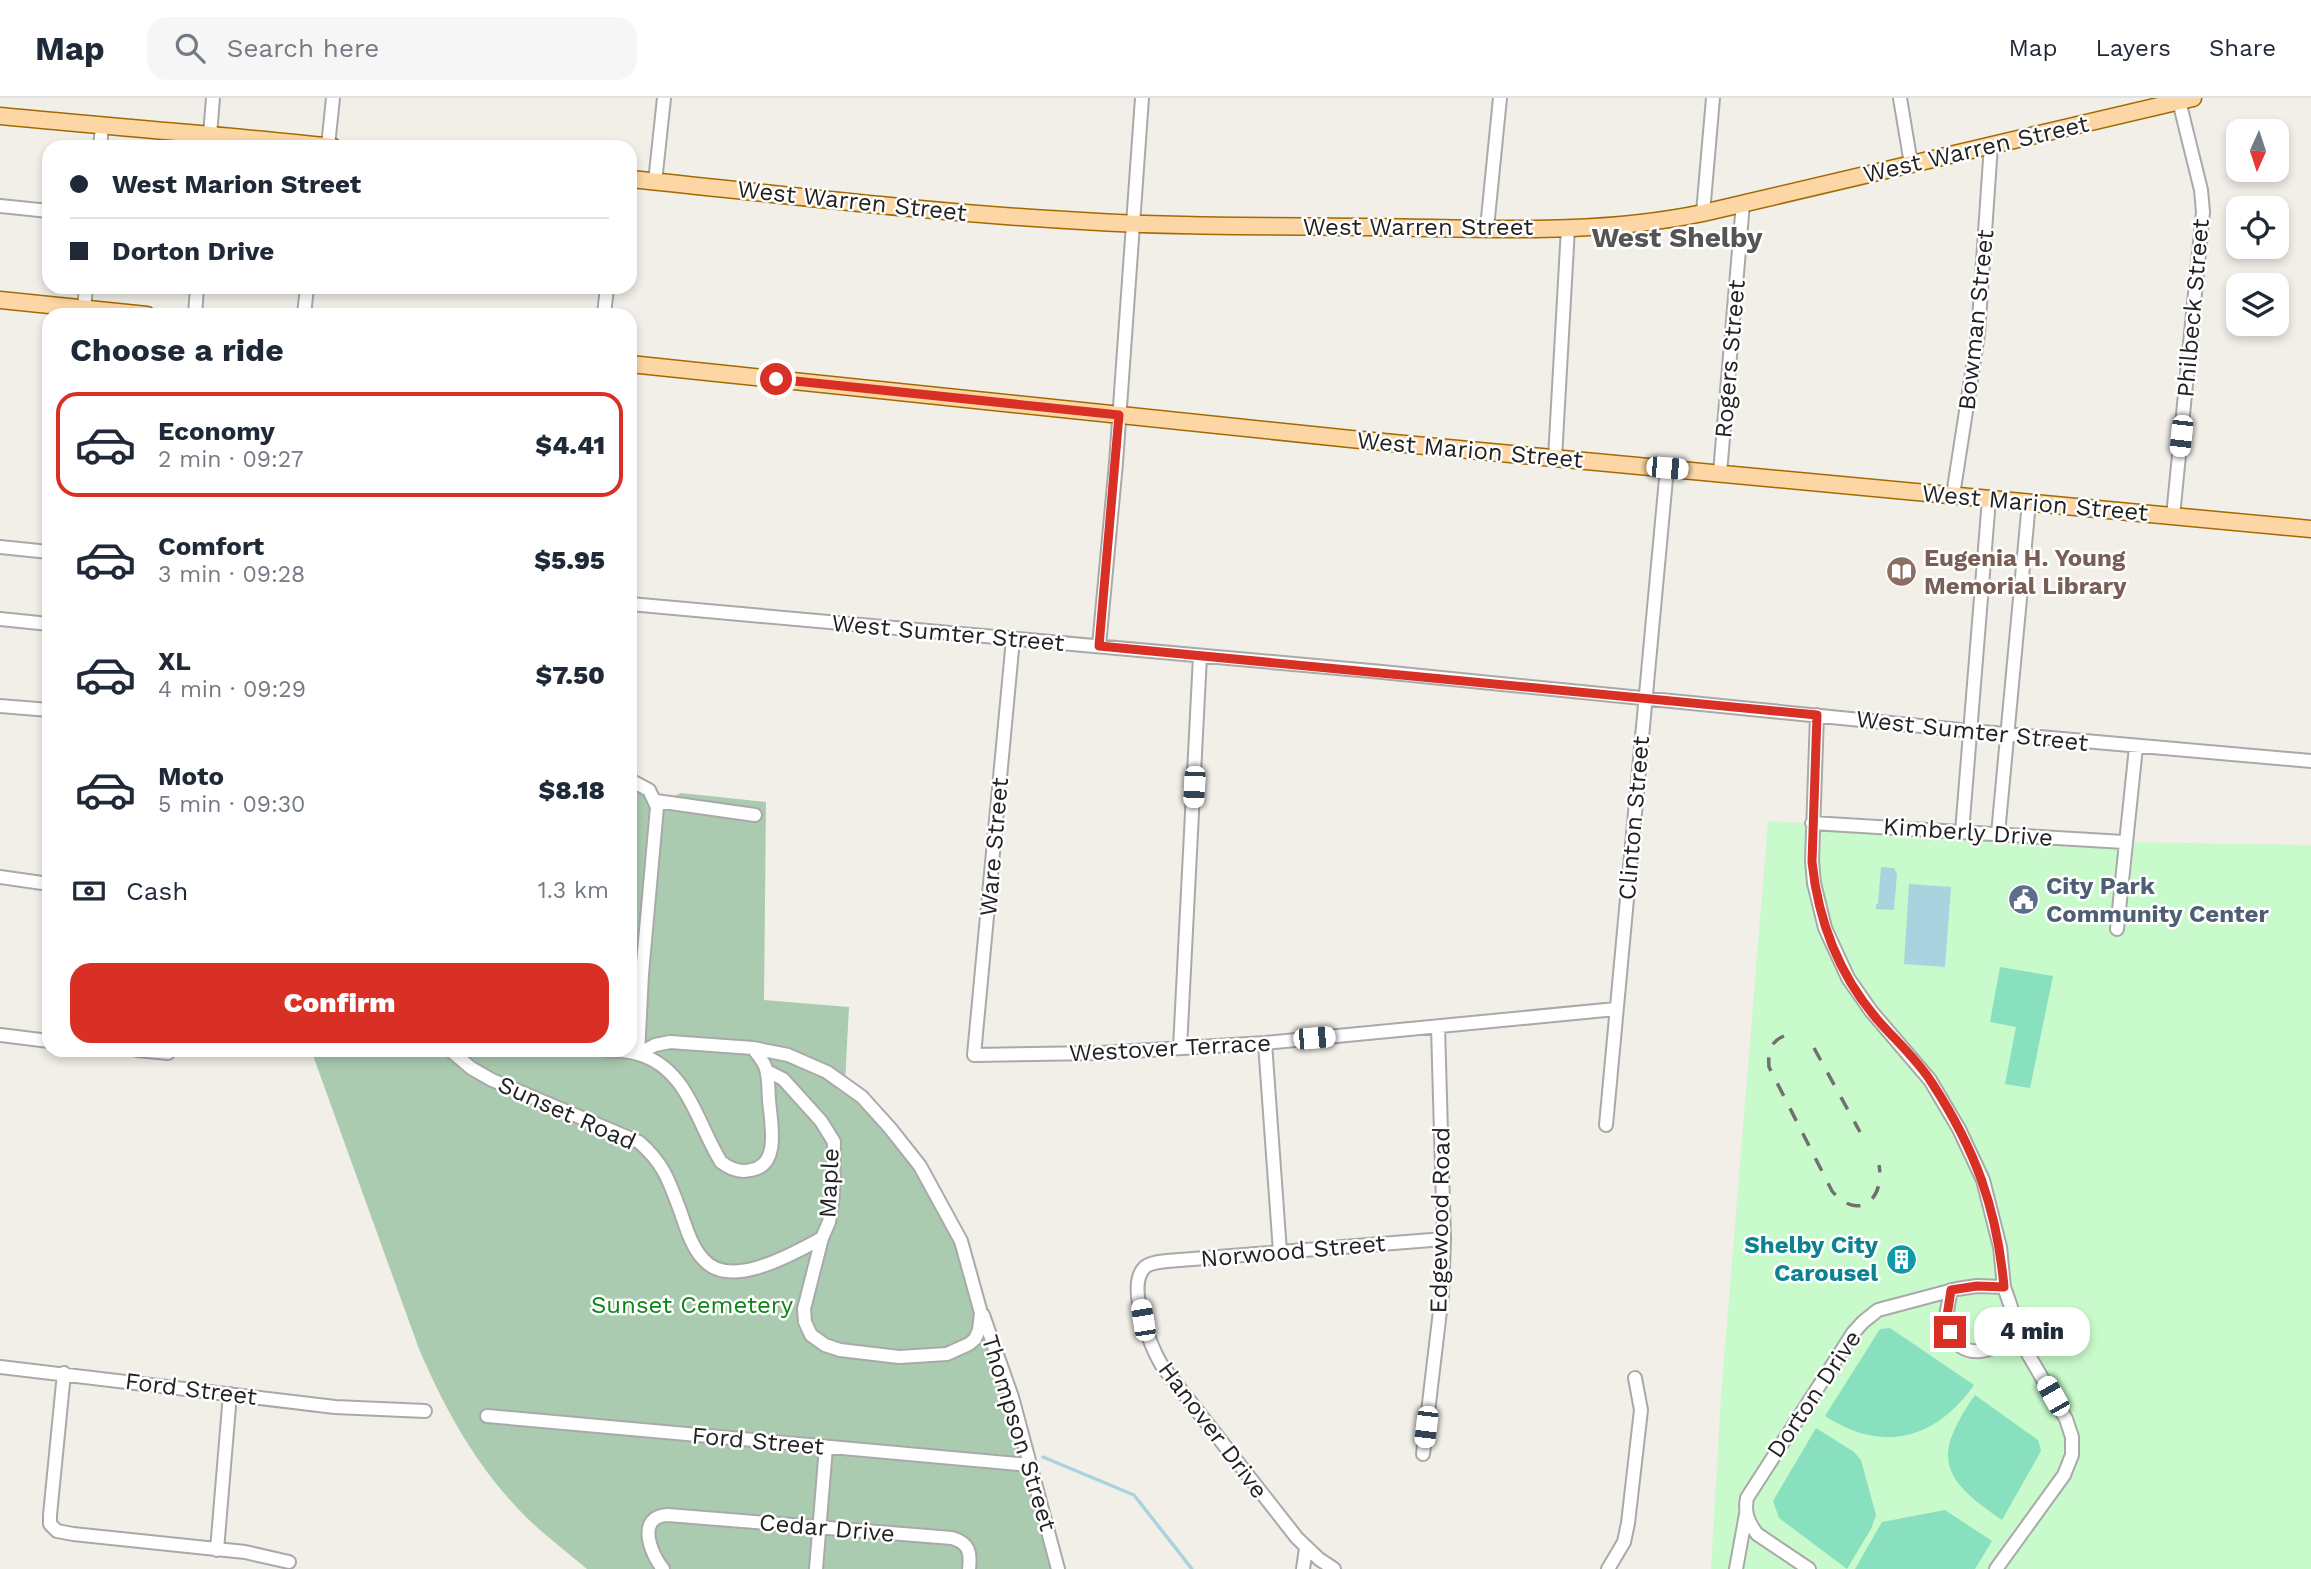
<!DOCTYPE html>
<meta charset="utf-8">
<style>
:root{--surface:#fff;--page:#f6f6f7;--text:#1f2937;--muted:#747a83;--line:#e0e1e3;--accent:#d93025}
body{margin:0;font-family:"Work Sans",sans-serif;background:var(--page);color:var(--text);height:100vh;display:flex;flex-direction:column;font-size:26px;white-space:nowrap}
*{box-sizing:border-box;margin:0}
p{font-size:23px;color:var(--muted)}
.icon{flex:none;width:38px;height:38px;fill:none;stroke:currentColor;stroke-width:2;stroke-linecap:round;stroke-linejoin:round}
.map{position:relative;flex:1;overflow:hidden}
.sheet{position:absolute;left:42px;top:210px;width:595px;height:749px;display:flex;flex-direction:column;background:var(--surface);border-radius:21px;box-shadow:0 4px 10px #0003}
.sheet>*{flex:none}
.guide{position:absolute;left:42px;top:42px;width:595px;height:154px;border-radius:21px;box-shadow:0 4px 10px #0003;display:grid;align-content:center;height:154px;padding:0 28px;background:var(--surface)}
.needle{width:46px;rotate:183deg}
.buttons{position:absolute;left:2226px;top:21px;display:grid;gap:14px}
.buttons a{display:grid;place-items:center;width:63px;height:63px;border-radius:14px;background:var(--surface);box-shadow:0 4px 10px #0003;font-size:35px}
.end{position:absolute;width:32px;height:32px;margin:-16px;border:9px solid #d93025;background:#fff;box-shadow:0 0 0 4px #fff}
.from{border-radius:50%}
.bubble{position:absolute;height:49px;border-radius:21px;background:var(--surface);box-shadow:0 4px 10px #0003;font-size:23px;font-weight:800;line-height:49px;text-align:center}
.car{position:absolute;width:21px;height:42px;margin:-21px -10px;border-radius:9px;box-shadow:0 0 5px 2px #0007;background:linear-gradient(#fff 24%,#345 0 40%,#fff 0 76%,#345 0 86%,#fff 0)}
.guide b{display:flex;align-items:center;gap:24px;height:66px;font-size:26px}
.guide b+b{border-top:2px solid var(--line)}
.guide i{width:18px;height:18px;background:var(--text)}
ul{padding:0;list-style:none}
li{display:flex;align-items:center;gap:21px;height:105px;margin:0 14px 10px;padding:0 14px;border:4px solid transparent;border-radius:21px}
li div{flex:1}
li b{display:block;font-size:26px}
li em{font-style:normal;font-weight:800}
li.current{border-color:var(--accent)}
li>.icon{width:63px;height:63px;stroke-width:1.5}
h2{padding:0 28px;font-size:32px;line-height:84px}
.pay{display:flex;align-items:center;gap:18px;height:77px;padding:0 28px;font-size:26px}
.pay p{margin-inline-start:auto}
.cta{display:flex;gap:14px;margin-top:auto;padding:14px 28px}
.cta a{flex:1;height:80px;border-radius:21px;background:var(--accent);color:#fff;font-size:28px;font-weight:800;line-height:80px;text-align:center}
header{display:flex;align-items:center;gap:42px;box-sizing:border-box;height:98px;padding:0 35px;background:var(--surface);border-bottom:2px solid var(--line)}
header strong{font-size:33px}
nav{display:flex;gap:38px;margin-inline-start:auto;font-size:24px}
.search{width:490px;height:63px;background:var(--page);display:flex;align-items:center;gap:18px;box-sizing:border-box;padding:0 24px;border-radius:21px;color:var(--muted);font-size:26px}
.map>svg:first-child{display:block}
</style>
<header>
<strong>Map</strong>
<div class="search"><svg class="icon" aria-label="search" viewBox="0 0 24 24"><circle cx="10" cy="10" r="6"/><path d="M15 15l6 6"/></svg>Search here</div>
<nav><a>Map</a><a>Layers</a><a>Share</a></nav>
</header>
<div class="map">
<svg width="2311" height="1471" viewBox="0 0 2311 1471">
<rect width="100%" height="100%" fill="#f2efe9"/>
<path fill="#aacbaf" d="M630 682 670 705 674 698 681 695 766 704 764 902 849 909 845 985 890 1030 961 1143 1058 1471H587C568 1455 547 1439 529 1422 479 1373 446 1314 419 1251L311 952H630Z"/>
<path fill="#c8facc" d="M1768 723 2124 744 2311 747V1471H1711L1721 1298Z"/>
<path fill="#88e0be" d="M2000 869 2053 878 2030 990 2005 986 2016 929 1990 924Z
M1890 1230 1974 1287C1936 1341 1883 1356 1825 1318L1880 1231Z
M1975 1297 2038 1342 2041 1353 2002 1422C1940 1380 1932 1359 1975 1297Z
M1816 1330 1854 1354 1861 1362 1876 1417 1871 1431 1847 1471 1779 1420 1773 1403Z
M1945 1412 1992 1443 1975 1471H1855L1882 1424Z"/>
<path fill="#aad3df" d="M1881 769 1894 770 1897 776 1894 812 1876 811V806H1878Z
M1909 786 1951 789 1945 869 1904 866Z"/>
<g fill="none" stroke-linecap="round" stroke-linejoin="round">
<path stroke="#aad3df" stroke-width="3.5" d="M1043 1359 1134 1397 1192 1471"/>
<defs>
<path id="minor" d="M1900 0 1911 66
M328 48 333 0
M100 49 102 29
M209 49 213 0
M655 84 664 0
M0 108 49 113
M1703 115 1713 0
M1487 130 1500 0
M84 211 86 189
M195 217 197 189
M304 217 307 189
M604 217 607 189
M1555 360 1568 130
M1720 375 1743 105
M1953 397 1978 236 1991 47
M2173 418 2203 114 2201 92 2179 3
M0 449 49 454
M630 506 1382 574 1971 633 2311 663
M0 521 49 526
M1013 541 974 957 1100 955 1265 945 1616 911
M1099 548 1116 365 1142 0
M0 608 49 612
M1817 617 1812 763 1814 785 1825 830 1848 880 1871 913 1930 982 1959 1031 1983 1082 2000 1149 2004 1189 2011 1209 2014 1232 2066 1321 2072 1339V1357L2064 1377 1996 1471
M630 682 649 692 657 709 642 876 638 956
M656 703 755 717
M1812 725 2124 744
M1962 734 1989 401
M1998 736 2029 404
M0 779 49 786
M2117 831 2136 649
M0 937 49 943
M1265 945 1280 1154
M1180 950 1200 558
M137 952 168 955
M450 952 471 970 492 982 639 1044C662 1064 668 1080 678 1107 685 1125 690 1147 703 1161 730 1193 794 1155 822 1140
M605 952C616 953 628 953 638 956 688 970 697 1026 721 1064 730 1071 739 1075 751 1072 782 1067 770 1022 769 1001 768 990 769 978 765 968 762 961 757 956 753 950
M638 956 655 947 670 944 753 950 788 957 827 974 862 999 890 1030 920 1068 961 1143 981 1215 979 1232 975 1241 969 1246 947 1256 899 1259 840 1252 825 1247 811 1237 805 1224 804 1211 822 1140 829 1124 833 1097 834 1044 821 1023 783 981 767 973
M1606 1027 1667 370
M1951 1192C1949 1204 1944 1218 1948 1231 1961 1265 1997 1256 2014 1232
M983 1217 1012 1299 1058 1471
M0 1269 335 1309 425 1313
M64 1275 50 1417V1426L57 1433 73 1436 245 1454 289 1464
M487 1318 1030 1367
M1423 1356 1442 1196 1444 1141 1438 929
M217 1452 230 1296
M663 1471C650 1455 636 1418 668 1417L952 1440C969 1445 971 1454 969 1471
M816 1471 826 1349
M1303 1471 1306 1450
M1334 1471 1319 1461 1297 1440 1163 1269C1151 1251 1125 1187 1145 1169 1151 1164 1160 1164 1167 1163L1444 1141
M1608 1471 1624 1444 1628 1425 1641 1312 1635 1280
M1736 1471 1746 1416
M1809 1471 1757 1436C1748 1424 1744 1415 1747 1400L1853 1235 1863 1224 1878 1212 1957 1191 1977 1188 2004 1189"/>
<path id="major" d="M0 18C111 29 222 37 333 49
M630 81C780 96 931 115 1082 123 1177 129 1273 128 1369 129 1479 130 1593 138 1703 115L2193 0
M0 202 147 217
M630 266 1351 341 2311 431"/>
</defs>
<use href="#minor" stroke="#a9a9a9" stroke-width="16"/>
<use href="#major" stroke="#a06b00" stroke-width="19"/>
<use href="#minor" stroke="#fff" stroke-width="12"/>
<use href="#major" stroke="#fcd6a4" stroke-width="16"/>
<path stroke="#707070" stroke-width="3.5" stroke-dasharray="14 14" stroke-linecap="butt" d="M1784 938C1769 944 1768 955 1769 969L1832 1093C1858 1124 1885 1102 1879 1067
M1814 950 1860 1034"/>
</g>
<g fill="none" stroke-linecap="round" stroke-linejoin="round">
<path stroke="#d93025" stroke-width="9" d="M776 281 1119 317 1099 548 1817 617 1812 764C1818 821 1838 875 1876 920 1894 941 1917 961 1932 985 1975 1051 1997 1110 2004 1189L1977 1188 1951 1192 1947 1218 1950 1234"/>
</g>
<defs>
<symbol id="library-disc" viewBox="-11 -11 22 22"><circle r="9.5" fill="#8d6e63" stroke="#fff"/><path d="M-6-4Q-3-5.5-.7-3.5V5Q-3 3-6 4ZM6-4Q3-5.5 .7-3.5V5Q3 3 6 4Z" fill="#fff"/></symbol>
<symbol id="civic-disc" viewBox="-11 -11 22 22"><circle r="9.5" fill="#5c6f8a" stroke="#fff"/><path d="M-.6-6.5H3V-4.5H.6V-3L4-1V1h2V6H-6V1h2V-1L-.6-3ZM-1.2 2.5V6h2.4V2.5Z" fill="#fff"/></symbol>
<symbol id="building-disc" viewBox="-11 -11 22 22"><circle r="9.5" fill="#0f9aa8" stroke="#fff"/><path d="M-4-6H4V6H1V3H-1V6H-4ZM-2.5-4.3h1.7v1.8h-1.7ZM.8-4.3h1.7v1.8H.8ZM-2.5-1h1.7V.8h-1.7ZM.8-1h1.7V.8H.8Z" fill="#fff"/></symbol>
</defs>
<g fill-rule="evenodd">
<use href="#library-disc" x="1884" y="456" width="35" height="35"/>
<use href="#civic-disc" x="2006" y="784" width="35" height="35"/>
<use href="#building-disc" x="1884" y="1144" width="35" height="35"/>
</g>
<g text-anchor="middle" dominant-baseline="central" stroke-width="5" stroke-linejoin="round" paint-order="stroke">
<g font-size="24" fill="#222" stroke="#fff">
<text transform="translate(1976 51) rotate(-13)">West Warren Street</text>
<text transform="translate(852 103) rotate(6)">West Warren Street</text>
<text x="1418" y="129">West Warren Street</text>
<text transform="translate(2193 210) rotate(-85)">Philbeck Street</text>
<text transform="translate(1976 222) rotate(-84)">Bowman Street</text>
<text transform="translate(1730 261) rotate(-85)">Rogers Street</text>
<text transform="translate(1470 352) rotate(5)">West Marion Street</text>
<text transform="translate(2035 405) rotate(5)">West Marion Street</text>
<text transform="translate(948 535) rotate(5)">West Sumter Street</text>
<text transform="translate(1972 633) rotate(6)">West Sumter Street</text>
<text transform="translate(1634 720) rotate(-85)">Clinton Street</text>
<text transform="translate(1968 734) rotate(4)">Kimberly Drive</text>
<text transform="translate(994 749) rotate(-85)">Ware Street</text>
<text transform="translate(1170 950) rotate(-3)">Westover Terrace</text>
<text transform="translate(567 1015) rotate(24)">Sunset Road</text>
<text transform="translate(829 1085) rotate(-87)">Maple</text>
<text transform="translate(1440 1122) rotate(-89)">Edgewood Road</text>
<text transform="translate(1293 1153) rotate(-5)">Norwood Street</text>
<text transform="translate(191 1291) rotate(7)">Ford Street</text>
<text transform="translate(1814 1296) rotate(-56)">Dorton Drive</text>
<text transform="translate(1213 1332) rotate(53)">Hanover Drive</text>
<text transform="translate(1019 1335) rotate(73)">Thompson Street</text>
<text transform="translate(758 1343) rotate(5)">Ford Street</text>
<text transform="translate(827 1430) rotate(5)">Cedar Drive</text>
</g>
<g font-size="24" font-weight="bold" fill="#785e54" stroke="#fff" text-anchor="start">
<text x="1924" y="460">Eugenia H. Young<tspan x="1924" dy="28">Memorial Library</tspan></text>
</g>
<g font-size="24" font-weight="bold" fill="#4e5e75" stroke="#fff" text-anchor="start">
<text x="2046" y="788">City Park<tspan x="2046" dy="28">Community Center</tspan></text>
</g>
<g font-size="24" font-weight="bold" fill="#0d838f" stroke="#fff" text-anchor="end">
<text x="1878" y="1147">Shelby City<tspan x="1878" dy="28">Carousel</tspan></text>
</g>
<g font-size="24" fill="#0c8416" stroke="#fff">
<text x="692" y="1207">Sunset Cemetery</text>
</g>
<g font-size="28" font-weight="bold" fill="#555" stroke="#fff">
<text x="1677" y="139">West Shelby</text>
</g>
</g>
</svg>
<div class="buttons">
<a><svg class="needle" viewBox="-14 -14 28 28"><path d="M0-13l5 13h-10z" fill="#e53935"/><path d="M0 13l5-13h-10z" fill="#747a83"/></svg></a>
<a><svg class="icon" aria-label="locate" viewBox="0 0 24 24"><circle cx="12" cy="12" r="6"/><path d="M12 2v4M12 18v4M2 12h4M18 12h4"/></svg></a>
<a><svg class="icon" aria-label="layers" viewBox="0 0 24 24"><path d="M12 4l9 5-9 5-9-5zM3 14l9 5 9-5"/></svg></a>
</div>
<i class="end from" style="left:776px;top:281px"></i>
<i class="end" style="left:1950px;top:1234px"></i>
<div class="bubble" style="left:1974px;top:1209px;width:116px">4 min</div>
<i class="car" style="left:2181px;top:338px;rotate:186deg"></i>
<i class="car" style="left:1667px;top:370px;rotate:95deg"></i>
<i class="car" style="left:1194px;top:689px;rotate:183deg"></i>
<i class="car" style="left:1314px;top:940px;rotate:85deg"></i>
<i class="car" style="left:1143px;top:1222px;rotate:351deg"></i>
<i class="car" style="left:2053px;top:1298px;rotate:330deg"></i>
<i class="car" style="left:1426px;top:1329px;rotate:187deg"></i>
<div class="guide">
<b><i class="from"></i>West Marion Street</b>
<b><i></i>Dorton Drive</b>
</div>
<section class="sheet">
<h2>Choose a ride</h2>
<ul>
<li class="current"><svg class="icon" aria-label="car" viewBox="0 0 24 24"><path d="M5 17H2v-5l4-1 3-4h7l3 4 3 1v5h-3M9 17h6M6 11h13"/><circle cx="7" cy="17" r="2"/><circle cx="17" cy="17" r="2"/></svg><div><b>Economy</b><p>2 min · 09:27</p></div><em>$4.41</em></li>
<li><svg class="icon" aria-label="car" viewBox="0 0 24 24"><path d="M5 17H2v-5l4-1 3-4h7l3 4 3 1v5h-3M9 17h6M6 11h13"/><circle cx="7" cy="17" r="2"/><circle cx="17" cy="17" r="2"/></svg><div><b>Comfort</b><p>3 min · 09:28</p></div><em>$5.95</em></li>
<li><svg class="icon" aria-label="car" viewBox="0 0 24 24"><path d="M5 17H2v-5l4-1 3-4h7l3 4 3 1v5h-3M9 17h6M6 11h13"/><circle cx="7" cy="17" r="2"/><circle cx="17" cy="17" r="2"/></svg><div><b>XL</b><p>4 min · 09:29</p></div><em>$7.50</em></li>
<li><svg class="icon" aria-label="car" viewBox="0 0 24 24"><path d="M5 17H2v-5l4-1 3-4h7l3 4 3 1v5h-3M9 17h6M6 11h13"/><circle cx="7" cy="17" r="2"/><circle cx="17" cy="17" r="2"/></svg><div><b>Moto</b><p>5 min · 09:30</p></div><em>$8.18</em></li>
</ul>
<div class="pay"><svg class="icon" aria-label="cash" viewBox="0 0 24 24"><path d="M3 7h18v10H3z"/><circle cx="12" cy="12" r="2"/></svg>Cash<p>1.3 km</p></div>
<div class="cta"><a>Confirm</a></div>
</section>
</div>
